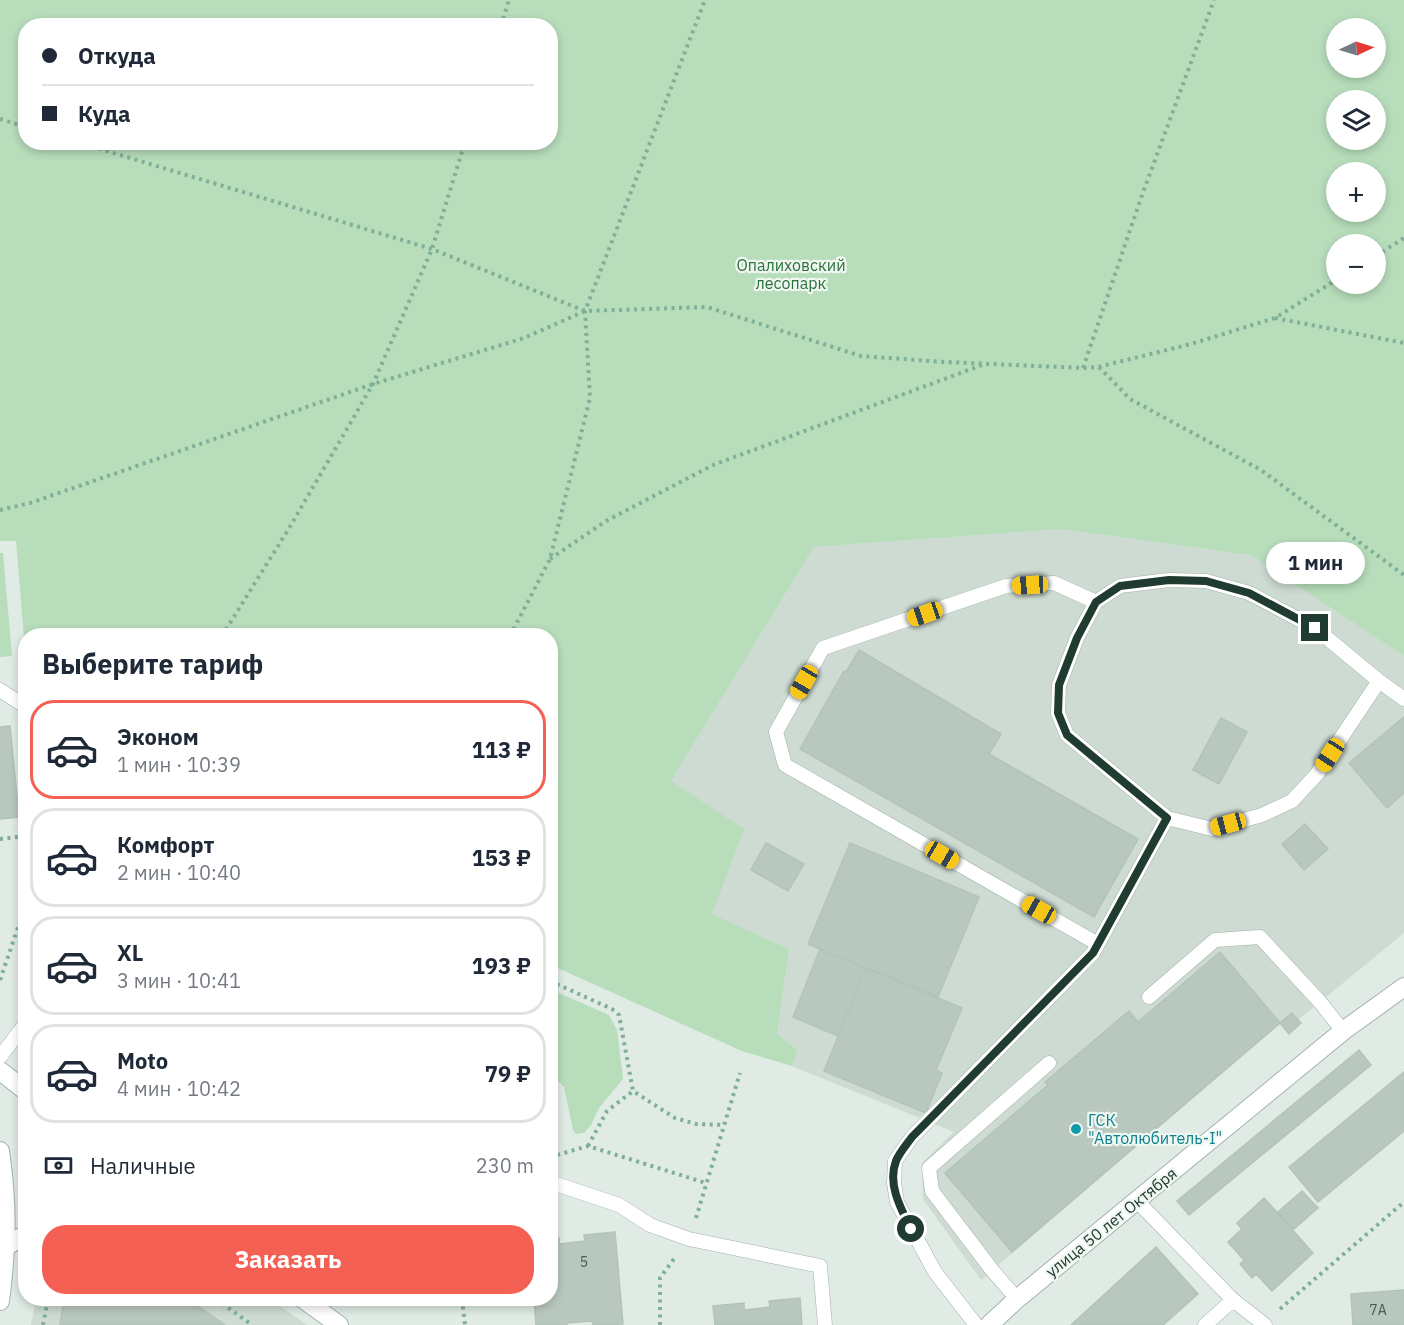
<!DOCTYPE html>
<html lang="ru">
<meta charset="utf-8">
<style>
:root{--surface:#fff;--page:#f2f2f3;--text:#1f2937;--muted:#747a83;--line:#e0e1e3;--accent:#f46154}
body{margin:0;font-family:"IBM Plex Sans",sans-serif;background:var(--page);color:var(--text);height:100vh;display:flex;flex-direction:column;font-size:22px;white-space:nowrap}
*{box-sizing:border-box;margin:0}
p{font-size:20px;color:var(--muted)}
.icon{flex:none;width:33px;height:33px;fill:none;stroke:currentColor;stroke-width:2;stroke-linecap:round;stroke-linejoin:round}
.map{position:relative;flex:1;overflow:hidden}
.panel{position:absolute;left:18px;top:628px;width:540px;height:678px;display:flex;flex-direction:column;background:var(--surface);border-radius:24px;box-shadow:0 3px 9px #0003}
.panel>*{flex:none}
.banner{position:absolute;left:18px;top:18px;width:540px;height:132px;border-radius:24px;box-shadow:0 3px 9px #0003;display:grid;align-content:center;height:132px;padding:0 24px;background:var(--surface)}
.needle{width:39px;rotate:86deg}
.tools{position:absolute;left:1326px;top:18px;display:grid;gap:12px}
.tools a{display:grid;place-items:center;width:60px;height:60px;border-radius:50%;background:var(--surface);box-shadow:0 3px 9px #0003;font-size:30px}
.end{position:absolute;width:27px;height:27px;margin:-14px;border:8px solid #203b2f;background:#fff;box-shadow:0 0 0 3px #fff}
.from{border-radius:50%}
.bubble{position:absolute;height:42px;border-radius:21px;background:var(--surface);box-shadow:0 3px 9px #0003;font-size:20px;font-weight:800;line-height:42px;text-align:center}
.car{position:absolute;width:18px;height:36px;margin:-18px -9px;border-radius:8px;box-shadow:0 0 4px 2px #0007;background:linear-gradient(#f5c518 24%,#345 0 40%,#f5c518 0 76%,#345 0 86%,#f5c518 0)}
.banner b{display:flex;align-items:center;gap:21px;height:57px;font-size:22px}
.banner b+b{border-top:2px solid var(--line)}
.banner i{width:15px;height:15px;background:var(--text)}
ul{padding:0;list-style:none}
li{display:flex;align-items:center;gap:18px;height:99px;margin:0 12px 9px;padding:0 12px;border:3px solid var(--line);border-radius:24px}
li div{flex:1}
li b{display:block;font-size:22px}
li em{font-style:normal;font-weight:800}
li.selected{border-color:var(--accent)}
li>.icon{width:54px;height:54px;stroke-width:1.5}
h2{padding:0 24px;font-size:27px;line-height:72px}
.pay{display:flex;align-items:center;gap:15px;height:66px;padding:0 24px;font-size:22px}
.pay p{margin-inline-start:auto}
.button{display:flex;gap:12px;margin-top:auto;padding:12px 24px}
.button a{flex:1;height:69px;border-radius:24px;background:var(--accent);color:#fff;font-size:24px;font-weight:800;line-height:69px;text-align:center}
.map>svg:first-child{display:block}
</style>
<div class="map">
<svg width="1404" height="1325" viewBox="0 0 1404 1325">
<rect width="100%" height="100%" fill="#dfebe4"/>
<path fill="#cddbd2" d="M1061 529 1250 555 1404 656V933L1298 1020 1292 1013 981 1280 923 1199 922 1163 954 1132 792 1066 798 1051 777 1034 789 949 712 914 671 781 814 547Z
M36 1299H270L307 1325H31Z"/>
<path fill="#b7ddbb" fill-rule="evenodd" d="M0 0H1404V656L1250 555 1061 529 814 547 671 781 744 829 712 914 789 949 777 1034 798 1051 792 1066 742 1051 551 965 550 636H26L25 650 16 541H0ZM26 26H550V142H26ZM1336 28H1376V68H1336ZM1336 100H1376V140H1336ZM1336 172H1376V212H1336ZM1336 244H1376V284H1336Z
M0 553H3L12 656 0 657Z
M550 989 609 1015 617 1030 623 1079 599 1108 591 1125 584 1133 576 1134 573 1130 564 1087 551 1074Z"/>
<path fill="#b8c8bf" stroke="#b2c4b9" stroke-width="1.5" d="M859 650 1001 734 989 754 1138 839 1094 917 800 749 844 671 846 672Z
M1404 717V793L1387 808 1349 763Z
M1221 718 1247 732 1219 784 1193 770Z
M10 726 19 817 0 819V727Z
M1305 824 1328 849 1304 870 1282 844Z
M766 843 804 864 788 891 751 870Z
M850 843 979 897 938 997 808 944Z
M820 949 866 968 838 1036 793 1017Z
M1220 952 1280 1023 1012 1252 945 1173 1048 1085 1045 1082 1129 1011 1138 1022Z
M866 968 962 1008 936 1070 942 1073 926 1113 824 1071Z
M1292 1013 1301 1023 1289 1034 1280 1023Z
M1359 1050 1371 1065 1189 1215 1177 1201Z
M1404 1072V1131L1318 1202 1289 1167Z
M1302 1191 1318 1208 1294 1229 1278 1212Z
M1264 1198 1313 1253 1272 1291 1256 1274 1252 1278 1240 1264 1244 1260 1228 1242 1242 1229 1237 1223Z
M615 1232 623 1324 593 1325 592 1321 567 1323V1325H536L534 1299H550V1239L559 1238V1244L585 1241 584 1235Z
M1156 1247 1198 1294 1163 1325H1071Z
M1404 1290V1325H1353L1351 1294Z
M800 1298 802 1325H715L713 1306 744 1303V1310L770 1307 769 1301Z
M64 1299H188L225 1325H60Z"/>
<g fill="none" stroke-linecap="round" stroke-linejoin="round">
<defs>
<path id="service" d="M1169 580 1206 581 1249 593 1315 628 1379 681 1317 774 1292 801 1262 815 1212 829 1167 818 1067 735 1058 713 1059 685 1077 638 1096 602 1120 586Z
M1096 602 1054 583 1006 586 823 648 776 732 785 765 1098 944
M1379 681 1404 699
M0 690 26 707
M1149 997 1215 940 1260 937 1320 1002 1343 1031
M0 1057 26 1023
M550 1182 619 1205 650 1225 689 1239 820 1266 825 1325
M1137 1201 1233 1300 1265 1325
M1017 1299 992 1270 932 1191 929 1168 1049 1063
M976 1325 935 1272 897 1202 894 1183 895 1161 912 1137 1093 953 1167 818
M1205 1325 1233 1300"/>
<path id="minor" d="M0 1071 26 1091
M7 1246 26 1234
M303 1299 339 1325
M989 1325 1017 1299 1343 1031 1404 987"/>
<path id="tertiary" d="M0 1151C8 1203 7 1248 0 1301"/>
</defs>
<use href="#service" stroke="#a2b3aa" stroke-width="15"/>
<use href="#minor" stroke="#a2b3aa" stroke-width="20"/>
<use href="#tertiary" stroke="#a2b3aa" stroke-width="20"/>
<path stroke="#7faf98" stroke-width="4" stroke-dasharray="3 4.5" stroke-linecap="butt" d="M501 26 509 0
M0 119 26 127
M77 142 432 249 585 311
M1376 256 1404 238
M1275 318 1404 343
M1099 367 1130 399 1261 470 1404 575
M1083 368 1141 198 1214 0
M0 510 30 503 373 384 524 338 585 311 707 307 861 356 945 362 1083 368 1098 367 1191 344 1275 318 1336 280
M550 559 606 521 713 465 982 365
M222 636 291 525 373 384 432 249 465 142
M510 636 550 559 590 398 585 311 705 0
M0 839 26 836
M0 980 26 904
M550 981 612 1009 619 1015 633 1091 675 1118 696 1124 724 1125
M588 1146 607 1111 633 1091
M550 1157 588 1146 706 1183
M696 1218 740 1073
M216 1299 252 1325
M462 1299 465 1325
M1280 1309 1404 1202
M43 1325 48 1299
M660 1325V1278L676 1256"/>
<use href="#service" stroke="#fff" stroke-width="14"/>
<use href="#minor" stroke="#fff" stroke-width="18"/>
<use href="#tertiary" stroke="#fff" stroke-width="18"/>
</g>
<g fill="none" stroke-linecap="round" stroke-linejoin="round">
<path stroke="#203b2f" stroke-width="8" d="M911 1229C901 1209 887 1184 896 1161 899 1153 907 1144 912 1137L1093 953 1167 818 1067 735 1058 713 1059 685 1077 638 1096 602 1120 586 1169 580 1206 581 1249 593 1315 628"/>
</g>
<circle fill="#0f9aa8" stroke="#f0f7f2" stroke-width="2" cx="1076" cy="1129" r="6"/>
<g text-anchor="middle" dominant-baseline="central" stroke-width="4.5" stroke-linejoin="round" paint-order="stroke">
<g font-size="14" fill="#465e53">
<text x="584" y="1262">5</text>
<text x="1378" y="1310">7А</text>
</g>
<g font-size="16" fill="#2a723a" stroke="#f0f7f2">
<text x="791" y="265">Опалиховский<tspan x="791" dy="18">лесопарк</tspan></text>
</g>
<g font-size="16" fill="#0d838f" stroke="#f0f7f2" text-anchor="start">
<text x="1088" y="1120">ГСК<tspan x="1088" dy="18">"Автолюбитель-I"</tspan></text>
</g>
<g font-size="16" fill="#203b2f" stroke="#f0f7f2">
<text transform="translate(1111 1222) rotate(-39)">улица 50 лет Октября</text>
</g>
</g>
</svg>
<div class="tools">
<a><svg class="needle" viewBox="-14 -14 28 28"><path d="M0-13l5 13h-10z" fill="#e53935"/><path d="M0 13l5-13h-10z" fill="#747a83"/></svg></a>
<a><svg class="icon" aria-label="layers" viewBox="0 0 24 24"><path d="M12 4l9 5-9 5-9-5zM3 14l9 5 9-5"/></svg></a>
<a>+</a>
<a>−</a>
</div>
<i class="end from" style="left:911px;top:1229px"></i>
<i class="end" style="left:1315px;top:628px"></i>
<div class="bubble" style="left:1266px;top:542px;width:99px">1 мин</div>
<i class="car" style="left:1030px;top:585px;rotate:267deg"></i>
<i class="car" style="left:925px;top:614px;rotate:251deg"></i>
<i class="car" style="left:804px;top:682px;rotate:210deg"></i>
<i class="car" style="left:1330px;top:755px;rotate:213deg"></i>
<i class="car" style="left:1228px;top:824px;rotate:255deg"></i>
<i class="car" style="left:942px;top:855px;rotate:120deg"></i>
<i class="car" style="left:1039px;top:910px;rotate:299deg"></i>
<div class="banner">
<b><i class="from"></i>Откуда</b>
<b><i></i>Куда</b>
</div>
<section class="panel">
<h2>Выберите тариф</h2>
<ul>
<li class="selected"><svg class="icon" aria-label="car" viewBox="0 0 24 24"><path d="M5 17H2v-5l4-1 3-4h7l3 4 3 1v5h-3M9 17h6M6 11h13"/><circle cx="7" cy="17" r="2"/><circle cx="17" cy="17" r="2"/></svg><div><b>Эконом</b><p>1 мин · 10:39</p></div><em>113 ₽</em></li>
<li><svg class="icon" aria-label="car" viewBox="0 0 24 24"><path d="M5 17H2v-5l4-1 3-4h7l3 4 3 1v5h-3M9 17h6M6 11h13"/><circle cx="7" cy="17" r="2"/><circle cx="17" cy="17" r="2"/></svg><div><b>Комфорт</b><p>2 мин · 10:40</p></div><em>153 ₽</em></li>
<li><svg class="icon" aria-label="car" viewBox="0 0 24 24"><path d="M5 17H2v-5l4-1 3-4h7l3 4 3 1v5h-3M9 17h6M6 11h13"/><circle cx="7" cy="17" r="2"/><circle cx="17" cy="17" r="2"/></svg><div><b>XL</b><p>3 мин · 10:41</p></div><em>193 ₽</em></li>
<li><svg class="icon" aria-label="car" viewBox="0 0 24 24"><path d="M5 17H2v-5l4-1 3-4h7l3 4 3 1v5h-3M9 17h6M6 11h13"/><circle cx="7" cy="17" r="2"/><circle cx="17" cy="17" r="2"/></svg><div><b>Moto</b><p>4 мин · 10:42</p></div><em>79 ₽</em></li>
</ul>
<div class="pay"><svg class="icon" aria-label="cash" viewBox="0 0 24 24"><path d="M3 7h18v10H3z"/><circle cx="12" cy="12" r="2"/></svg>Наличные<p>230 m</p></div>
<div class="button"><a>Заказать</a></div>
</section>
</div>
